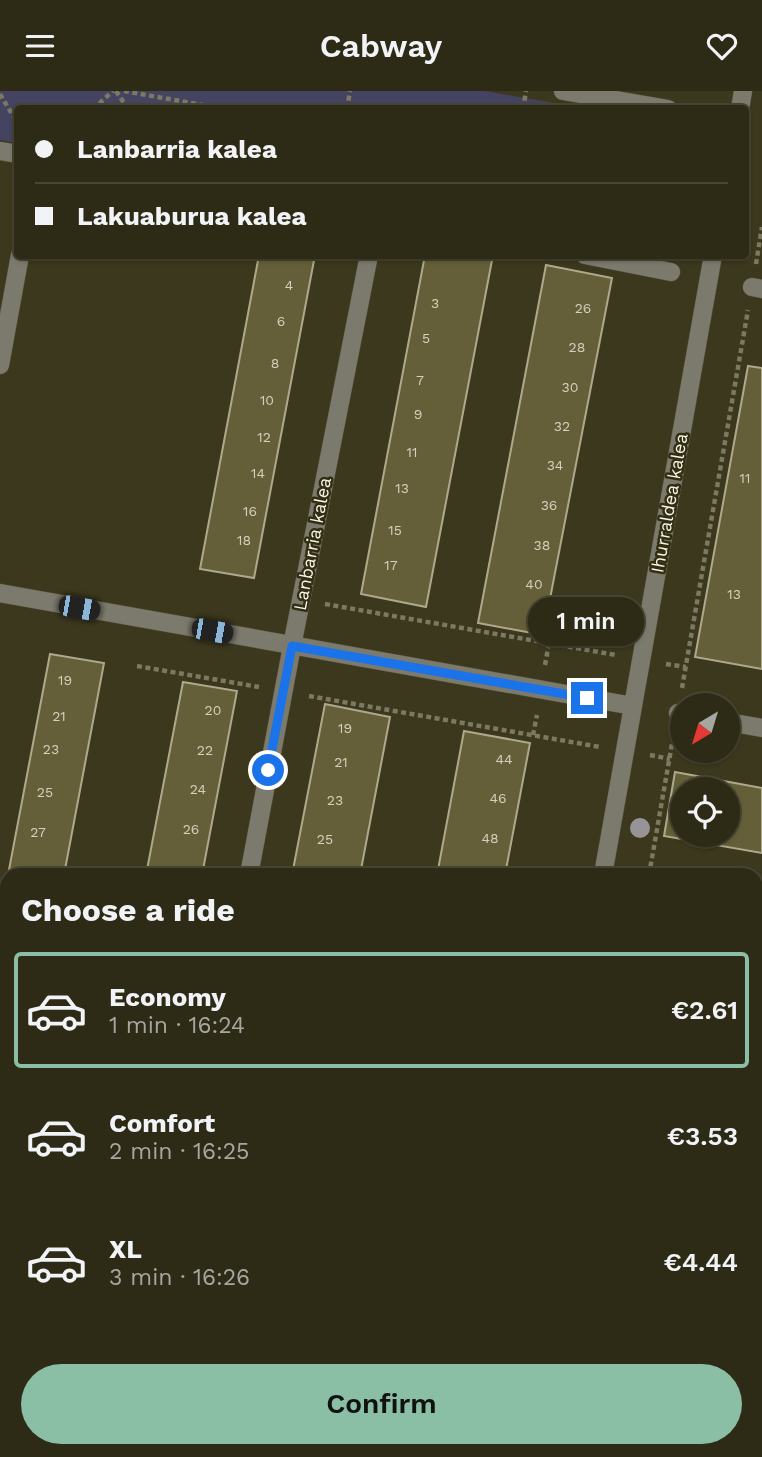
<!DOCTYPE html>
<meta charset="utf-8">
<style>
:root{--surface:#2d2a16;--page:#35321f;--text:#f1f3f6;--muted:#a7a7a1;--line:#484635;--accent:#8abfa5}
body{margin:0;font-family:"Work Sans",sans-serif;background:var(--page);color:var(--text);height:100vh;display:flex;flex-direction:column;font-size:26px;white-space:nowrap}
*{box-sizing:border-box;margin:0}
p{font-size:23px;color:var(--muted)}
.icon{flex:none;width:38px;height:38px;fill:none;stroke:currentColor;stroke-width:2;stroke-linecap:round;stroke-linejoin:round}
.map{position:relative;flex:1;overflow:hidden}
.side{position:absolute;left:0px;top:777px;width:763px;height:590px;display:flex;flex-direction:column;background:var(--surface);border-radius:21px 21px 0 0;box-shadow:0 2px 5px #0004,0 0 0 2px var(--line)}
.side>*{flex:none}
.banner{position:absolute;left:14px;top:14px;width:735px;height:154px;border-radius:7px;box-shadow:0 2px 5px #0004,0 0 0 2px var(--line);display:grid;align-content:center;height:154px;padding:0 21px;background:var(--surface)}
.needle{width:46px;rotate:218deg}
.controls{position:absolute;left:670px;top:602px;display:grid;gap:14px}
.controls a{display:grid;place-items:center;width:70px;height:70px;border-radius:50%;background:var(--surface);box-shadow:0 2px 5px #0004,0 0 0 2px var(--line);font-size:35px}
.end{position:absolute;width:32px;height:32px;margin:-16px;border:9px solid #1a73e8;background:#fff;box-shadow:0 0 0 4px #fff}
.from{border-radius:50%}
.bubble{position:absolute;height:49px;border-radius:24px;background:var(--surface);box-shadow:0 2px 5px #0004,0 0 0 2px var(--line);font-size:23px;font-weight:600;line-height:49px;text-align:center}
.car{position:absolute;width:21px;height:42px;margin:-21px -10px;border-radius:9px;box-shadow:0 0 5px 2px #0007;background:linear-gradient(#222 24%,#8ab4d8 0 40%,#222 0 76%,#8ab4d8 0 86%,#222 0)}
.banner b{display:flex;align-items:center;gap:24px;height:66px;font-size:26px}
.banner b+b{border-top:2px solid var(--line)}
.banner i{width:18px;height:18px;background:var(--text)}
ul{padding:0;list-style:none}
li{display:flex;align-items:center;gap:21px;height:116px;margin:0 14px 10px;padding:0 7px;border:4px solid transparent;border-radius:7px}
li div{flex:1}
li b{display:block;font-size:26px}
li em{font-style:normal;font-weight:600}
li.selected{border-color:var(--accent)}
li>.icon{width:63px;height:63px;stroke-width:1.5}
h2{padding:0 21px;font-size:32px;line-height:84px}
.action{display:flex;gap:14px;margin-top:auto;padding:14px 21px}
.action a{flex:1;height:80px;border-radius:42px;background:var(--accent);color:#111;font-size:28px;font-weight:600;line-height:80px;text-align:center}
header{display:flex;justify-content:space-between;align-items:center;height:91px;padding:0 21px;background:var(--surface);font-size:32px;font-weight:600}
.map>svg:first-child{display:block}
</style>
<header><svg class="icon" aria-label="menu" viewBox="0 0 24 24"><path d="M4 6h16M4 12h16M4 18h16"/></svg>Cabway<svg class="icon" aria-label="heart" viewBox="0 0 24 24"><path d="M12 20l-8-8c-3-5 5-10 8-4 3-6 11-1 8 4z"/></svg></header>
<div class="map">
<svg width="762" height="1366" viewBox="0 0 762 1366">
<rect width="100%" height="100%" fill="#3c381d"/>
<path fill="#444462" d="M0 0H485L582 17 18 18 17 52 0 49Z
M0 1065 7 1066V1204L0 1203Z
M756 1199 762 1200V1337L756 1336Z"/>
<path fill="#655f39" stroke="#aea98b" stroke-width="2" fill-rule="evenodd" d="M259 164H315L254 487 200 478Z
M425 164H493L426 516 361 503Z
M546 174 612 187 543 544 478 532Z
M748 275 762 277V578L695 566Z
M50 563 104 572 64 784H8Z
M183 591 237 600 202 784H146Z
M325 613 390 626 360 784H292Z
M464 640 530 652 505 784H437Z
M675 681 762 697V762L664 745ZM682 698H728V744H682Z"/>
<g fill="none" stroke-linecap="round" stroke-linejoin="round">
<defs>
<path id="minor" d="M563 0 668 18
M740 18 743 0
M0 60 18 63
M585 164 671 181
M752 196 762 198
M0 274 20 164
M0 502 633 615
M678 622 682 623
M728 631 762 637
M249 784 292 555 369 164
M603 784 713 164
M0 997 7 998
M756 1131 762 1132"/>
</defs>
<use href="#minor" stroke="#5a563d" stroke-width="19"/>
<path stroke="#7c7861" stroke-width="4.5" stroke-dasharray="5 3.5" stroke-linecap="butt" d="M116 0 128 18
M124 0 225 18
M0 3 18 33
M93 18 113 0
M347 18 350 0
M462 18H464
M523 18 526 0
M756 173 762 136
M325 513 616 564
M666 573 686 576
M545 574 549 552
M137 575 259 596
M682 597 748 219
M309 605 600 656
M533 644 537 624
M650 664 670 668
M649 784 673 647
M0 947 7 948
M0 1035 7 1036
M0 1052 7 1053
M756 1081 762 1083
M756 1170 762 1171
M756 1187 762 1188"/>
<use href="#minor" stroke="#7c7a6d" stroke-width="18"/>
</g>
<circle fill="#969496" cx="640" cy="737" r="10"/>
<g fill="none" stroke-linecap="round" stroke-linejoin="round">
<path stroke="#1a73e8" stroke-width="9" d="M268 679 292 555 587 607"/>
</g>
<g text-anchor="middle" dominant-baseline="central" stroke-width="5" stroke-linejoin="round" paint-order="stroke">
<g font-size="14" fill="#d3d0bb">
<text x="289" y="194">4</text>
<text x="435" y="212">3</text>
<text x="583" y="217">26</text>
<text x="281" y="230">6</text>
<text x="426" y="247">5</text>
<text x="577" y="256">28</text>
<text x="275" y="272">8</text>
<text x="420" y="289">7</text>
<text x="570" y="296">30</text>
<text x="267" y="309">10</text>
<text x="418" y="323">9</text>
<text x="562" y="335">32</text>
<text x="264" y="346">12</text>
<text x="412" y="361">11</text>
<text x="555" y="374">34</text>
<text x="258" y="382">14</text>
<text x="745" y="387">11</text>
<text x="402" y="397">13</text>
<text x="549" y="414">36</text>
<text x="250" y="420">16</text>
<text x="395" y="439">15</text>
<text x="244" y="449">18</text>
<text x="542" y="454">38</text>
<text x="391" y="474">17</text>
<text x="534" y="493">40</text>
<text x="734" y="503">13</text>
<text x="65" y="589">19</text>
<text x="213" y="619">20</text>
<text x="59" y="625">21</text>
<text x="345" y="637">19</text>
<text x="51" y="658">23</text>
<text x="205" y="659">22</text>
<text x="504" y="668">44</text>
<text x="341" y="671">21</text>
<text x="198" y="698">24</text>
<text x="45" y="701">25</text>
<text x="498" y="707">46</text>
<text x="335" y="709">23</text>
<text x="191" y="738">26</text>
<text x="38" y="741">27</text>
<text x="490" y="747">48</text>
<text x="325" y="748">25</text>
</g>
<g font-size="18" fill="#f8f5e6" stroke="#322e13">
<text transform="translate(669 412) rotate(-80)">Ihurraldea kalea</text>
<text transform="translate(312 453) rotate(-79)">Lanbarria kalea</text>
</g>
</g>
</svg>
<div class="controls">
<a><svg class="needle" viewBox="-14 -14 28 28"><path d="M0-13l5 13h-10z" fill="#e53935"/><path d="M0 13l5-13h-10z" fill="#a7a7a1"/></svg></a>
<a><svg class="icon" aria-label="locate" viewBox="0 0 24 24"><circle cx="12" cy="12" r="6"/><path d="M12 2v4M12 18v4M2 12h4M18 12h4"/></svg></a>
</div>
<i class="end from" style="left:268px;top:679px"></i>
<i class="end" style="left:587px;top:607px"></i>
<div class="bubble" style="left:528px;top:506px;width:116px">1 min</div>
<i class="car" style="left:79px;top:517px;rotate:100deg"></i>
<i class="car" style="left:212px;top:540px;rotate:100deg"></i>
<div class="banner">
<b><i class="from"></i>Lanbarria kalea</b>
<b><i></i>Lakuaburua kalea</b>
</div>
<section class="side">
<h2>Choose a ride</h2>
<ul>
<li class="selected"><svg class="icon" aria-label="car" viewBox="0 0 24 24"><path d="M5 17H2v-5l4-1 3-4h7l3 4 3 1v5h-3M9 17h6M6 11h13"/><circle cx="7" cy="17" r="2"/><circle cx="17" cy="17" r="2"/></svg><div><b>Economy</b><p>1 min · 16:24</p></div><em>€2.61</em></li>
<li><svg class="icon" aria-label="car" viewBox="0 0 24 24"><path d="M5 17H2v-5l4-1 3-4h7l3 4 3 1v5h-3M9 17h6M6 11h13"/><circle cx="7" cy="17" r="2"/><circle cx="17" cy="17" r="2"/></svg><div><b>Comfort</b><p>2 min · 16:25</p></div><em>€3.53</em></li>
<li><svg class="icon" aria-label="car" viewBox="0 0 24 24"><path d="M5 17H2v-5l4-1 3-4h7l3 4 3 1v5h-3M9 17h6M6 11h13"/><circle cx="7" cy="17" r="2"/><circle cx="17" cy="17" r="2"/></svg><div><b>XL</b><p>3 min · 16:26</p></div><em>€4.44</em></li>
</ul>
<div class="action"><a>Confirm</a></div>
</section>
</div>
